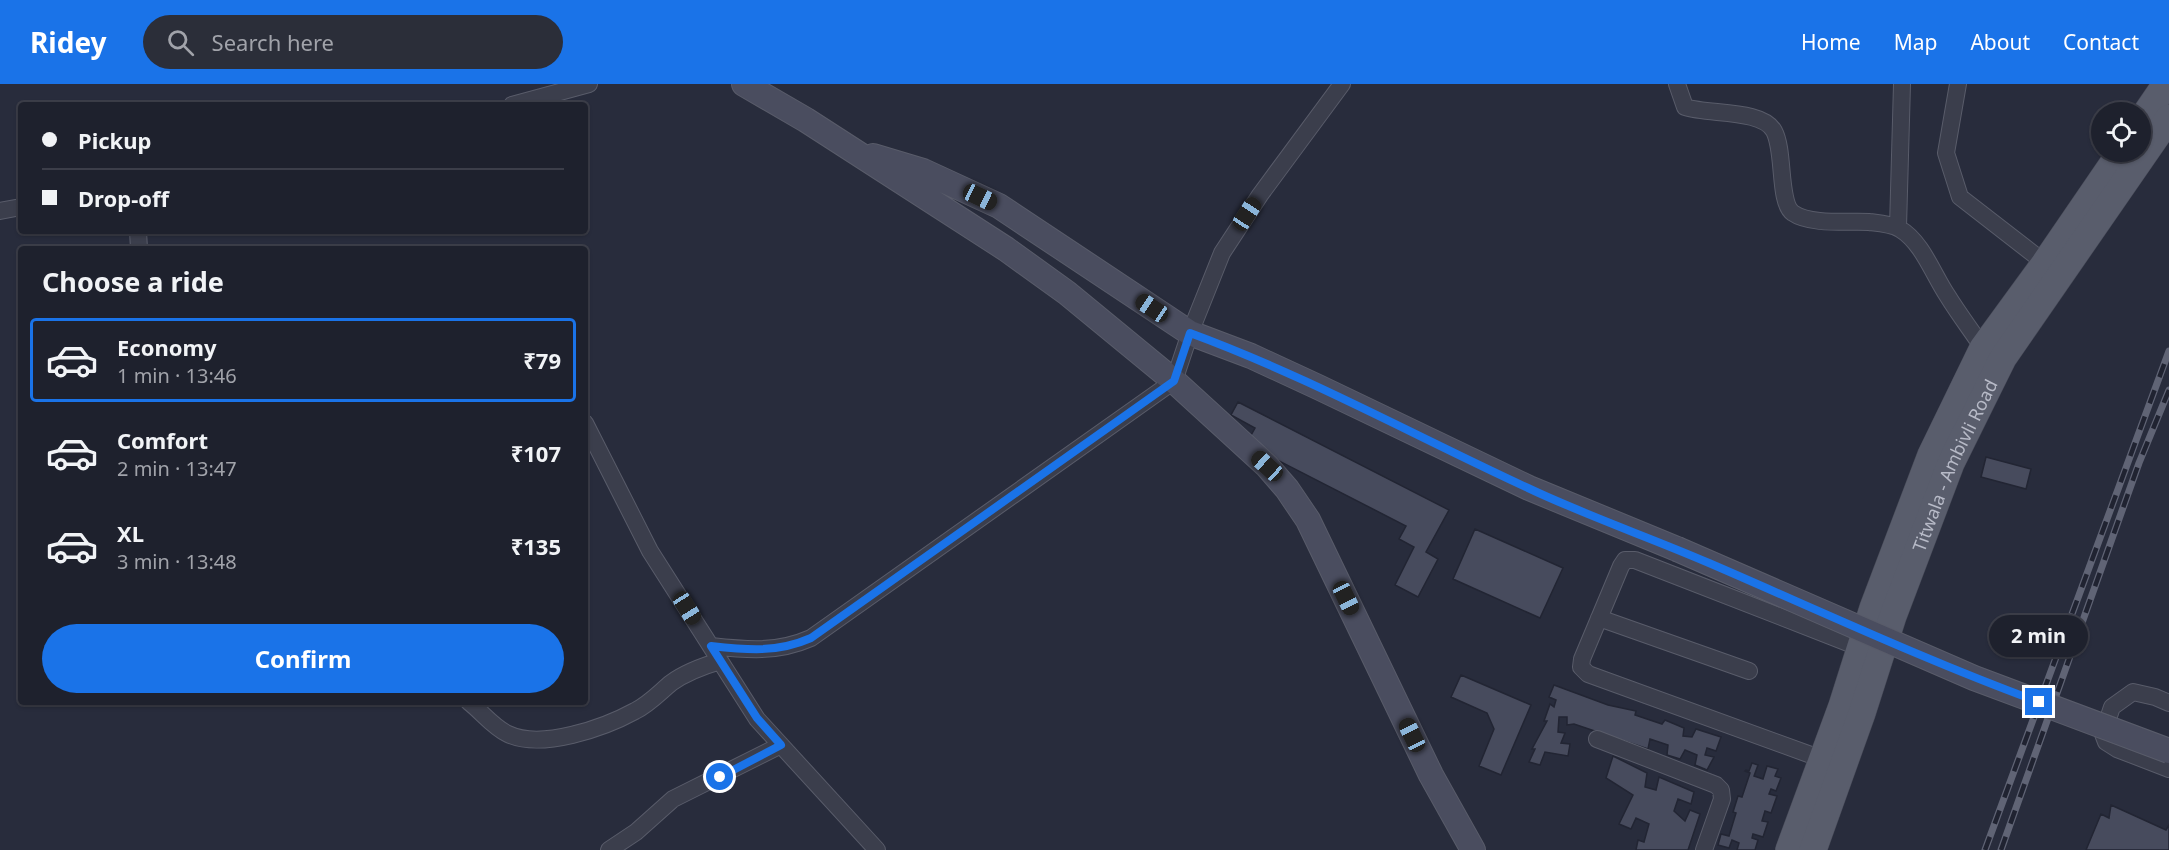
<!DOCTYPE html>
<meta charset="utf-8">
<style>
:root{--surface:#1e212d;--page:#2b2e39;--text:#f1f3f6;--muted:#a1a3aa;--line:#3c3e49;--accent:#1a73e8}
body{margin:0;font-family:"Noto Sans",sans-serif;background:var(--page);color:var(--text);height:100vh;display:flex;flex-direction:column;font-size:22px;white-space:nowrap}
*{box-sizing:border-box;margin:0}
p{font-size:20px;color:var(--muted)}
.icon{flex:none;width:33px;height:33px;fill:none;stroke:currentColor;stroke-width:2;stroke-linecap:round;stroke-linejoin:round}
.map{position:relative;flex:1;overflow:hidden}
.panel{position:absolute;left:18px;top:162px;width:570px;height:459px;display:flex;flex-direction:column;background:var(--surface);border-radius:6px;box-shadow:0 2px 4px #0004,0 0 0 2px var(--line)}
.panel>*{flex:none}
.guide{position:absolute;left:18px;top:18px;width:570px;height:132px;border-radius:6px;box-shadow:0 2px 4px #0004,0 0 0 2px var(--line);display:grid;align-content:center;height:132px;padding:0 24px;background:var(--surface)}
.tools{position:absolute;left:2091px;top:18px;display:grid;gap:12px}
.tools a{display:grid;place-items:center;width:60px;height:60px;border-radius:50%;background:var(--surface);box-shadow:0 2px 4px #0004,0 0 0 2px var(--line);font-size:30px}
.end{position:absolute;width:27px;height:27px;margin:-14px;border:8px solid #1a73e8;background:#fff;box-shadow:0 0 0 3px #fff}
.from{border-radius:50%}
.bubble{position:absolute;height:42px;border-radius:21px;background:var(--surface);box-shadow:0 2px 4px #0004,0 0 0 2px var(--line);font-size:20px;font-weight:700;line-height:42px;text-align:center}
.car{position:absolute;width:18px;height:36px;margin:-18px -9px;border-radius:8px;box-shadow:0 0 4px 2px #0007;background:linear-gradient(#222 24%,#8ab4d8 0 40%,#222 0 76%,#8ab4d8 0 86%,#222 0)}
.guide b{display:flex;align-items:center;gap:21px;height:57px;font-size:22px}
.guide b+b{border-top:2px solid var(--line)}
.guide i{width:15px;height:15px;background:var(--text)}
ul{padding:0;list-style:none}
li{display:flex;align-items:center;gap:18px;height:84px;margin:0 12px 9px;padding:0 12px;border:3px solid transparent;border-radius:6px}
li div{flex:1}
li b{display:block;font-size:22px}
li em{font-style:normal;font-weight:700}
li.on{border-color:var(--accent)}
li>.icon{width:54px;height:54px;stroke-width:1.5}
h2{padding:0 24px;font-size:27px;line-height:72px}
.action{display:flex;gap:12px;margin-top:auto;padding:12px 24px}
.action a{flex:1;height:69px;border-radius:36px;background:var(--accent);color:#fff;font-size:24px;font-weight:700;line-height:69px;text-align:center}
header{display:flex;align-items:center;gap:36px;box-sizing:border-box;height:84px;padding:0 30px;background:var(--accent);color:#fff}
header strong{font-size:28px}
nav{display:flex;gap:33px;margin-inline-start:auto;font-size:21px}
.search{width:420px;height:54px;background:var(--page);display:flex;align-items:center;gap:15px;box-sizing:border-box;padding:0 21px;border-radius:33px;color:var(--muted);font-size:22px}
.map>svg:first-child{display:block}
</style>
<header>
<strong>Ridey</strong>
<div class="search"><svg class="icon" aria-label="search" viewBox="0 0 24 24"><circle cx="10" cy="10" r="6"/><path d="M15 15l6 6"/></svg>Search here</div>
<nav><a>Home</a><a>Map</a><a>About</a><a>Contact</a></nav>
</header>
<div class="map">
<svg width="2169" height="766" viewBox="0 0 2169 766">
<rect width="100%" height="100%" fill="#282c3c"/>
<path fill="#474b5d" stroke="#222533" stroke-width="1.5" d="M1238 318 1449 426 1426 468 1438 475 1418 513 1395 501 1414 463 1399 455 1406 442 1252 363 1250 353 1255 344 1231 331Z
M1986 373 2031 385 2026 405 1981 393Z
M1475 445 1563 484 1540 534 1453 495Z
M1461 591 1531 621 1501 691 1479 682 1494 645 1487 629 1451 613Z
M1554 601 1608 621 1636 627 1635 631 1662 640 1665 636 1684 644 1683 652 1692 653 1696 645 1721 653 1716 667 1707 664 1705 671 1714 673 1707 686 1695 681 1697 671 1685 666 1680 675 1667 671 1668 661 1650 655 1648 665 1574 640 1567 641V633H1559L1558 648 1565 649 1561 659 1570 660 1568 672 1545 668 1540 681 1529 678 1535 665H1532L1547 637H1544L1550 620 1554 623 1556 616 1549 613Z
M1613 672 1647 689 1645 703 1656 706 1659 693 1694 708 1691 720 1678 715 1674 727 1685 737 1690 726 1700 730 1688 766H1636L1638 756 1644 758 1649 740 1636 734 1631 745 1619 740 1633 711 1606 694Z
M1752 679 1758 681 1754 692 1763 695 1767 682 1778 685 1775 692 1781 694 1776 707 1771 705 1769 710 1777 712 1771 729 1765 727 1762 737 1768 738 1763 753 1753 750 1752 754 1758 756 1755 766H1737L1739 759 1732 756 1729 764 1718 761 1721 750 1729 752 1736 729 1733 728 1738 712 1742 713 1750 689 1745 687 1746 686 1749 687Z
M2111 721 2166 746 2169 741V766H2086L2101 730 2109 734Z"/>
<g fill="none" stroke-linecap="round" stroke-linejoin="round">
<defs>
<path id="street" d="M1677 0 1685 23C1709 31 1762 25 1774 47 1785 67 1778 119 1793 129 1810 141 1848 137 1869 138 1878 139 1892 140 1900 145 1922 158 1933 190 1947 211 1958 229 1971 246 1983 264L1988 266
M1958 0 1946 69 1960 113 2045 179
M512 21 589 0
M0 127 21 123
M1898 143 1902 0
M138 147 139 165
M585 339 650 467 757 635 877 766
M1599 534 1749 587
M711 562C747 566 777 569 811 554L1174 297 1190 249 1222 169 1260 111 1342 0
M469 618C482 628 493 643 508 650 541 666 604 644 635 627 649 620 659 609 671 599 686 588 703 582 720 577
M2169 619 2155 613 2133 608 2112 623 2103 650 2106 658 2117 665 2169 685
M1597 655 1716 701 1721 706 1722 715 1704 766
M1822 675 1588 590 1581 583 1582 575 1621 482 1625 476H1635L1861 564
M609 766 636 748 673 715 781 661"/>
<path id="secondary" d="M744 0 806 36 1006 165 1067 209 1174 297 1267 382 1287 405 1308 436 1431 691 1473 766
M873 72 923 87 999 122 1190 249 1251 272 1318 303 1529 404 1677 465"/>
<g id="primary">
<path d="M2140 38 2166 0"/>
<path d="M1789 766 1842 622 1873 524 1931 371 1983 264 2045 179 2121 68"/>
<path id="s1" d="M1813 766 1862 629 1893 532 1951 379 2003 274 2169 34"/>
</g>
</defs>
<use href="#street" stroke="#595c6a" stroke-width="18"/>
<use href="#secondary" stroke="#595c6a" stroke-width="26"/>
<use href="#primary" stroke="#444755" stroke-width="28"/>
<use href="#street" stroke="#3b3e4c" stroke-width="16"/>
<use href="#secondary" stroke="#4a4d5f" stroke-width="24"/>
<use href="#primary" stroke="#595d6c" stroke-width="27"/>
<defs>
<path id="rail" d="M1985 766 2169 267
M2001 766 2139 379 2169 306"/>
</defs>
<use href="#rail" stroke="#606475" stroke-width="7"/>
<use href="#rail" stroke="#202331" stroke-width="4.5" stroke-dasharray="14" stroke-linecap="butt"/>
<defs>
<path id="secondary-bridge" d="M1677 465 1974 594 2169 667"/>
</defs>
<use href="#secondary-bridge" stroke="#595c6a" stroke-width="26" stroke-linecap="butt"/>
<use href="#secondary-bridge" stroke="#4a4d5f" stroke-width="24"/>
</g>
<g fill="none" stroke-linecap="round" stroke-linejoin="round">
<path stroke="#1a73e8" stroke-width="8" d="M720 693 781 661 757 634 711 562C747 566 777 569 811 554L1174 297 1190 249C1307 292 1415 352 1528 404 1587 432 1649 453 1709 479 1818 526 1927 577 2039 618"/>
</g>
<g text-anchor="middle" dominant-baseline="central" stroke-width="6" stroke-linejoin="round" paint-order="stroke">
<g font-size="18" fill="#b7bac7" stroke="#202331">
<text stroke="none"><textPath href="#s1" startOffset="410">Titwala - Ambivli Road</textPath></text>
</g>
</g>
</svg>
<div class="tools">
<a><svg class="icon" aria-label="locate" viewBox="0 0 24 24"><circle cx="12" cy="12" r="6"/><path d="M12 2v4M12 18v4M2 12h4M18 12h4"/></svg></a>
</div>
<i class="end from" style="left:720px;top:693px"></i>
<i class="end" style="left:2039px;top:618px"></i>
<div class="bubble" style="left:1989px;top:531px;width:99px">2 min</div>
<i class="car" style="left:980px;top:113px;rotate:115deg"></i>
<i class="car" style="left:1247px;top:130px;rotate:33deg"></i>
<i class="car" style="left:1152px;top:224px;rotate:304deg"></i>
<i class="car" style="left:1267px;top:382px;rotate:312deg"></i>
<i class="car" style="left:1346px;top:514px;rotate:154deg"></i>
<i class="car" style="left:687px;top:524px;rotate:148deg"></i>
<i class="car" style="left:1412px;top:651px;rotate:334deg"></i>
<div class="guide">
<b><i class="from"></i>Pickup</b>
<b><i></i>Drop-off</b>
</div>
<section class="panel">
<h2>Choose a ride</h2>
<ul>
<li class="on"><svg class="icon" aria-label="car" viewBox="0 0 24 24"><path d="M5 17H2v-5l4-1 3-4h7l3 4 3 1v5h-3M9 17h6M6 11h13"/><circle cx="7" cy="17" r="2"/><circle cx="17" cy="17" r="2"/></svg><div><b>Economy</b><p>1 min · 13:46</p></div><em>₹79</em></li>
<li><svg class="icon" aria-label="car" viewBox="0 0 24 24"><path d="M5 17H2v-5l4-1 3-4h7l3 4 3 1v5h-3M9 17h6M6 11h13"/><circle cx="7" cy="17" r="2"/><circle cx="17" cy="17" r="2"/></svg><div><b>Comfort</b><p>2 min · 13:47</p></div><em>₹107</em></li>
<li><svg class="icon" aria-label="car" viewBox="0 0 24 24"><path d="M5 17H2v-5l4-1 3-4h7l3 4 3 1v5h-3M9 17h6M6 11h13"/><circle cx="7" cy="17" r="2"/><circle cx="17" cy="17" r="2"/></svg><div><b>XL</b><p>3 min · 13:48</p></div><em>₹135</em></li>
</ul>
<div class="action"><a>Confirm</a></div>
</section>
</div>
